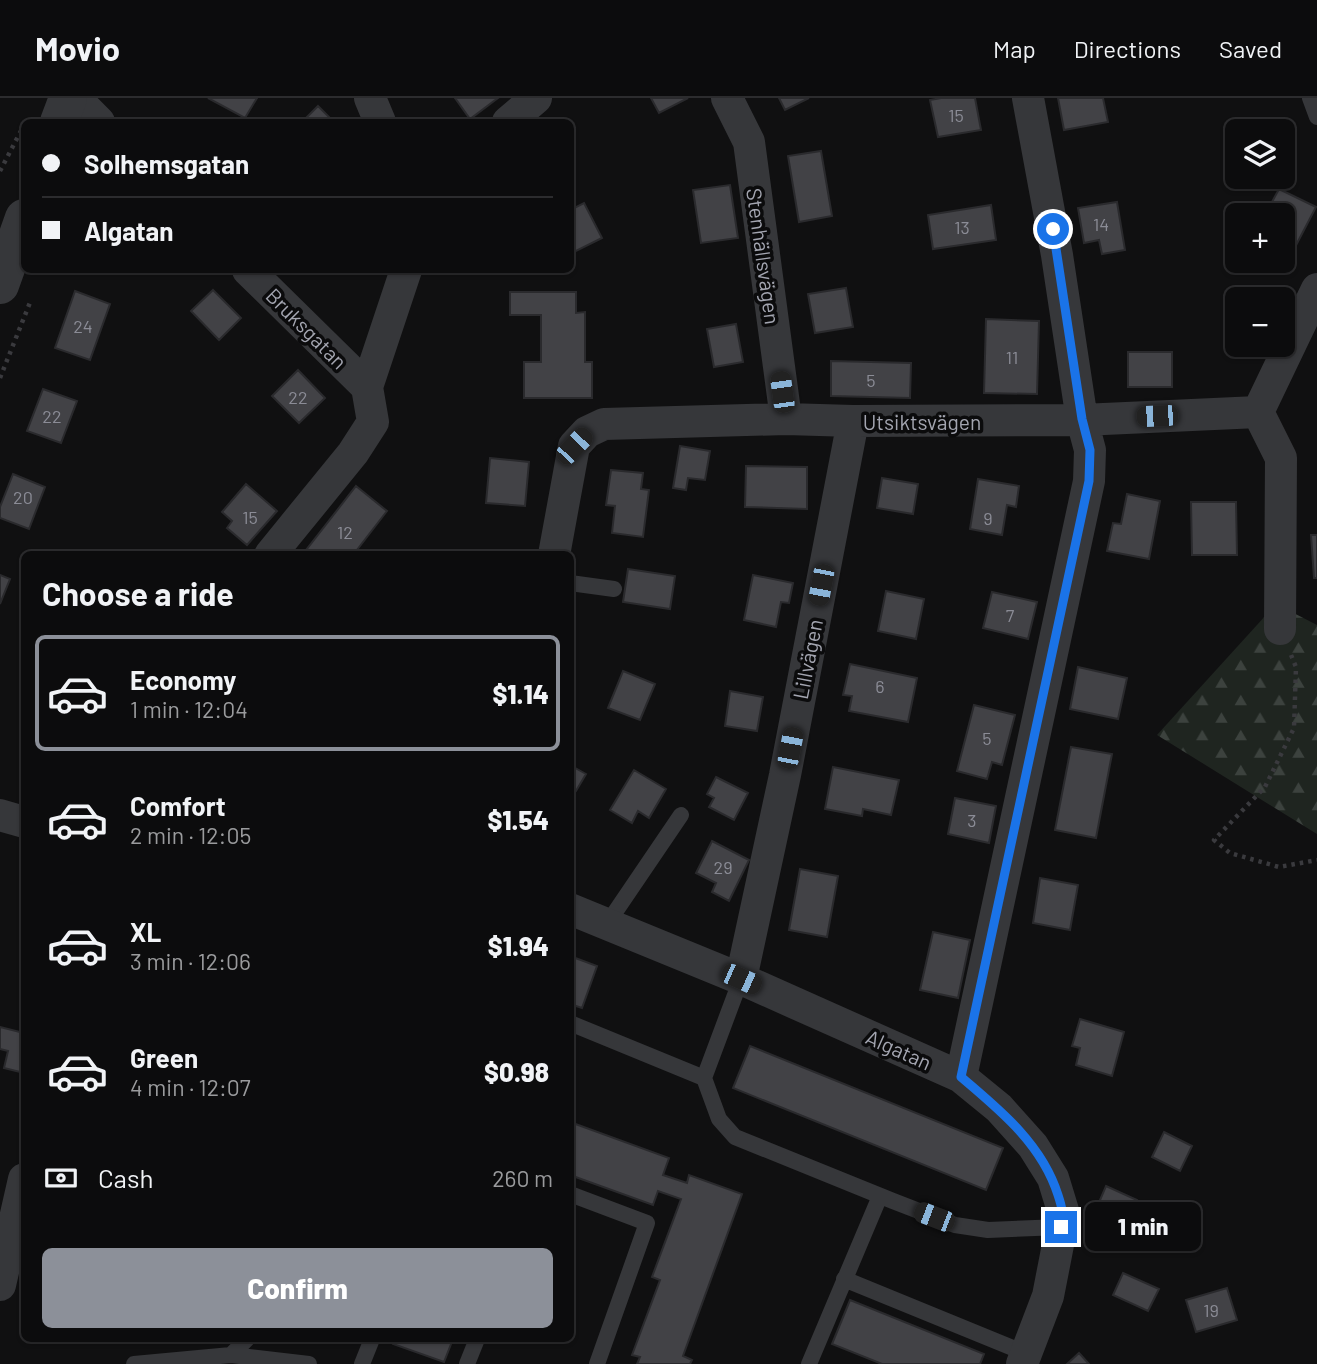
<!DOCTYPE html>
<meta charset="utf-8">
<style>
:root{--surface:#0c0c0d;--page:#151516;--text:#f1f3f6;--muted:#9a9b9d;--line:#2c2c2e;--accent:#8c9099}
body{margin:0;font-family:Barlow,sans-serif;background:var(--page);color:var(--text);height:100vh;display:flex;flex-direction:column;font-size:26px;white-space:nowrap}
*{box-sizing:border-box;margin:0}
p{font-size:23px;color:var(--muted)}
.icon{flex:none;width:38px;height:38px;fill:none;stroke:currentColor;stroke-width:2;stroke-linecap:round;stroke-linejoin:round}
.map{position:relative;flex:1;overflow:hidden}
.drawer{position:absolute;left:21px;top:453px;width:553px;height:791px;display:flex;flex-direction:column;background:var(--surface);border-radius:10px;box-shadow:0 2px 5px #0004,0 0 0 2px var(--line)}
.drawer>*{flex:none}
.hud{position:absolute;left:21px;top:21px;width:553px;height:154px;border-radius:10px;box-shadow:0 2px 5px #0004,0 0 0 2px var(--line);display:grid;align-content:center;height:154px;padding:0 21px;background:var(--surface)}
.tools{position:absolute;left:1225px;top:21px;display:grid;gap:14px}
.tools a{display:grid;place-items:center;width:70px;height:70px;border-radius:10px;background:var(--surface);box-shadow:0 2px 5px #0004,0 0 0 2px var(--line);font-size:35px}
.end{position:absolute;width:32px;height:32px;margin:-16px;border:9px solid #1a73e8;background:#fff;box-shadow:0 0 0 4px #fff}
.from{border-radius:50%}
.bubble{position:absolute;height:49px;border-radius:10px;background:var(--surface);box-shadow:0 2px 5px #0004,0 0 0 2px var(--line);font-size:23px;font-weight:800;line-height:49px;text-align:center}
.car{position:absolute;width:21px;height:42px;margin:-21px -10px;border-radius:9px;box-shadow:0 0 5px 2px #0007;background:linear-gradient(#222 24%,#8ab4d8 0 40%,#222 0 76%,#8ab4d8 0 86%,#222 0)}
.hud b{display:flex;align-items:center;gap:24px;height:66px;font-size:26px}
.hud b+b{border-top:2px solid var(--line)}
.hud i{width:18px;height:18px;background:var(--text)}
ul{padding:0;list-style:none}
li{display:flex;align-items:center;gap:21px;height:116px;margin:0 14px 10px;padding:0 7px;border:4px solid transparent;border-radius:10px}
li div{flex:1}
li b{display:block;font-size:26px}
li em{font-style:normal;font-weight:800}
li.active{border-color:var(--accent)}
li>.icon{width:63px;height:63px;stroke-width:1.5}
h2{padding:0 21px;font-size:32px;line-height:84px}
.pay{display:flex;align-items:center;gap:18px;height:77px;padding:0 21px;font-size:26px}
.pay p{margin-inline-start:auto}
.action{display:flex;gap:14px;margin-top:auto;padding:14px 21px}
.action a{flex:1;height:80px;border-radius:10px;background:var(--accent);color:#fff;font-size:28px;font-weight:800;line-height:80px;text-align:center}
header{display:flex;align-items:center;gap:42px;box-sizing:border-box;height:98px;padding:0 35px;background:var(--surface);border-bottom:2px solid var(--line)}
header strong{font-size:33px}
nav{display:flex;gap:38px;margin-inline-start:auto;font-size:24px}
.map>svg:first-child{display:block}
</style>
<header>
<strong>Movio</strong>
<nav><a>Map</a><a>Directions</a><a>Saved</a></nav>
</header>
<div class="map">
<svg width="1317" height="1266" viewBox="0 0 1317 1266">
<defs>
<pattern id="forest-firs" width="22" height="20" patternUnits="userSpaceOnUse" patternTransform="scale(1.75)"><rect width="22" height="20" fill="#1f2520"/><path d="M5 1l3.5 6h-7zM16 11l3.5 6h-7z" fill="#3c423e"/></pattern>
</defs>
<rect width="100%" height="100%" fill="#101011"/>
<path fill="url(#forest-firs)" d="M1276 506 1317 527V736L1157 637Z"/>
<path fill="#424246" stroke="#2a2a2d" stroke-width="2" d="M208 0H257L245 20Z
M455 0H498L470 21Z
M651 0H688L659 15Z
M779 0H809L785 12Z
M941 0H975L981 32 938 39 930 2Z
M1058 0H1103L1108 24 1064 32Z
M318 8 334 24H302Z
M821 53 832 118 799 124 788 58Z
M730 87 738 140 701 145 693 92Z
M1279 91 1316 109 1293 153 1283 147V117H1265Z
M1117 104 1125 152 1102 156 1099 142 1084 145 1078 110Z
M584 105 602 140 570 156V112Z
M991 107 996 142 933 151 928 117Z
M846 190 853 229 815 235 808 196Z
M213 192 241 220 219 242 191 213Z
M75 193 110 206 90 262 55 250Z
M510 194H576V215L585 214V264H592V300H524V264H541V217H510Z
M1237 214V243L1225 237Z
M986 221 1039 223 1037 296 984 295Z
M736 226 743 264 714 269 707 231Z
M1128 254H1172V289H1128Z
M831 263 911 265 910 300 831 298Z
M298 272 325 300 299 325 272 298Z
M43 291 77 303 61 345 27 333Z
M680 348 710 353 705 382 688 380 686 392 673 390Z
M490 360 529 364 525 408 486 405Z
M746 368 807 369V411L745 409Z
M611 372 643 375 641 391 649 392 643 439 612 435 615 408 606 407Z
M13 376 45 389 29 431 0 420V409Z
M882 380 918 386 913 416 877 410Z
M978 381 1019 388 1016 409 1007 407 1002 437 970 431Z
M246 386 277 413 247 447 227 430 232 423 222 414Z
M356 388 387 413 353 457H305L303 456Z
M1127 396 1160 403 1149 461 1107 453 1113 425 1121 426Z
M1191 404H1236L1237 457H1192Z
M1311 437H1317V480H1314Z
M628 471 675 478 670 511 623 504Z
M0 477 10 481 0 506Z
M753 477 793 485 789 505 781 504 776 529 744 522Z
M886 493 924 501 916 541 878 533Z
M992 494 1037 504 1028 541 983 530Z
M850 566 917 580 908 624 849 613 852 598 843 597Z
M1078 569 1127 580 1118 621 1070 611Z
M623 573 655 586 640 622 608 610Z
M730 593 763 599 757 633 725 628Z
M974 607 1015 617 1002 667 992 664 987 681 957 673Z
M1071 649 1112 656 1096 740 1055 732Z
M570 667 586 676 576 693 570 690Z
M833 669 899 682 891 717 863 711 862 718 825 711Z
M634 672 666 691 649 720 638 713 632 725 610 712Z
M716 679 748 695 734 722 709 709 714 700 707 696Z
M955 700 996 708 989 745 948 736Z
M712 743 749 762 729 803 712 794 716 785 696 775Z
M800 771 838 778 827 839 789 832Z
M1040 780 1078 787 1070 832 1033 825Z
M933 834 970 842 958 900 920 892Z
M570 858 597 868 582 910 570 906Z
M1080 921 1124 934 1112 978 1076 967 1080 950 1072 948Z
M0 929 24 935V975L4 970 8 953 0 951Z
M750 948 1003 1050 986 1092 733 990Z
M570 1024 669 1060 663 1077 687 1085 689 1077 742 1096 683 1258 692 1262 690 1266H637L640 1259 632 1257 660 1182 652 1179 681 1101 658 1093 653 1107 570 1077Z
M1164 1034 1192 1048 1180 1073 1152 1059Z
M1106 1088 1137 1102 1120 1143 1088 1130Z
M1123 1175 1159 1191 1148 1213 1113 1197Z
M1227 1190 1237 1222 1196 1234 1186 1202Z
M850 1202 984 1256 980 1266H882L832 1246Z
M395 1241H453L444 1264 393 1246Z
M1079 1255 1089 1266H1067Z"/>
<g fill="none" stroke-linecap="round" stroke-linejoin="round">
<path stroke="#3a3a3e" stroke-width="4.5" stroke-dasharray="3.5 5" stroke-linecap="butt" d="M0 73 24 27
M0 280 31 202
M1291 557 1296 569 1294 630 1265 689 1214 742 1230 755 1279 769 1317 762"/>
<path stroke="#36373a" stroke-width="16" d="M1310 0 1317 19
M570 485 614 491
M607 826 681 717
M570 925 704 980 741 881
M704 980 719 1021 735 1039 893 1103 955 1127 988 1132 1061 1129
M570 1096 647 1125 597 1266
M844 1181 1025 1255
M231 1257 247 1241
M134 1266 231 1257 309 1266
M362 1266 372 1241
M467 1266 477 1241
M809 1266 880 1098"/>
<path stroke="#36373a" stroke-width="32" d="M75 0 99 24
M370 0 380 24
M727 0 749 44 786 321
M508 24 536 0
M248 172 367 289
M1258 314 1281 360 1280 531
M270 457 353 355 373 324 367 289 406 172
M554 457 574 348 587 334 604 326 786 321 853 323 1082 322 1258 314 1317 191
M0 717 24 724
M570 811 741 881 961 979 999 1010 1033 1048 1053 1080 1064 1116 1048 1198 1022 1266
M741 881 785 677 853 323
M961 979 1089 383 1090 352 1082 322 1057 157 1028 0
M0 1187 24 1081"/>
<path stroke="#36373a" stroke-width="38" d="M59 24 68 0
M0 187 24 120"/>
</g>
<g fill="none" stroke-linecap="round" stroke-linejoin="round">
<path stroke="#1a73e8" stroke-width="9" d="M1053 131 1082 321 1090 352 1089 383 961 979C1000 1012 1042 1046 1058 1097 1062 1109 1064 1117 1061 1129"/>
</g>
<g text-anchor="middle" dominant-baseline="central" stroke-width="7" stroke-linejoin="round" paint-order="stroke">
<g font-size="18" fill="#8b8c96">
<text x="956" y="17">15</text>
<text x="1101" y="126">14</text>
<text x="962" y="129">13</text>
<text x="83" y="228">24</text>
<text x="1012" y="259">11</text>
<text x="871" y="282">5</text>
<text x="298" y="299">22</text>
<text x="52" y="318">22</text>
<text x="23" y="399">20</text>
<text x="250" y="419">15</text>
<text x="988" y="420">9</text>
<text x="345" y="434">12</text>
<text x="1010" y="517">7</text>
<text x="880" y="588">6</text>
<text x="987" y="640">5</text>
<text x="972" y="722">3</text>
<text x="723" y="769">29</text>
<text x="1211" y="1212">19</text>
</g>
<g font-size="21" fill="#a3a5b0" stroke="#0b0b0c">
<text transform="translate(764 158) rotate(82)">Stenhällsvägen</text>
<text transform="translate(307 230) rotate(45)">Bruksgatan</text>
<text x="922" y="323">Utsiktsvägen</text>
<text transform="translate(807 561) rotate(-79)">Lillvägen</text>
<text transform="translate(899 951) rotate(24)">Algatan</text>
</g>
</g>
</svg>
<div class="tools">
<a><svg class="icon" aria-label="layers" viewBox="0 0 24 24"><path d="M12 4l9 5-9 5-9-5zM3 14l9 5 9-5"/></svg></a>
<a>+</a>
<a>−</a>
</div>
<i class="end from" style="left:1053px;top:131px"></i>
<i class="end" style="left:1061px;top:1129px"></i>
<div class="bubble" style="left:1085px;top:1104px;width:116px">1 min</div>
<i class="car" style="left:782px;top:294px;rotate:352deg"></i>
<i class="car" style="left:1157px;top:318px;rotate:268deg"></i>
<i class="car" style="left:574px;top:348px;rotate:44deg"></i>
<i class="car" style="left:821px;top:487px;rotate:191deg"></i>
<i class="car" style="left:790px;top:650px;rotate:11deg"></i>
<i class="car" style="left:741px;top:881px;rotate:114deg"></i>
<i class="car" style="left:934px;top:1119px;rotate:291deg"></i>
<div class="hud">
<b><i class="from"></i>Solhemsgatan</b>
<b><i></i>Algatan</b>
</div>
<section class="drawer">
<h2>Choose a ride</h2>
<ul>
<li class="active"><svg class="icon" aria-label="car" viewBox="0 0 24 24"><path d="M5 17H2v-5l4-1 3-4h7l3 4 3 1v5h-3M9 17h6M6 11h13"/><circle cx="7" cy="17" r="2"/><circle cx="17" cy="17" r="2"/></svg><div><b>Economy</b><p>1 min · 12:04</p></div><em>$1.14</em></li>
<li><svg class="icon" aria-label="car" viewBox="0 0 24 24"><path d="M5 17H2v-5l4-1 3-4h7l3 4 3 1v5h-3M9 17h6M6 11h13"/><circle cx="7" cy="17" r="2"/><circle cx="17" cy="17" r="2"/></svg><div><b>Comfort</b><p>2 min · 12:05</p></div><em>$1.54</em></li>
<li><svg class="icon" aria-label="car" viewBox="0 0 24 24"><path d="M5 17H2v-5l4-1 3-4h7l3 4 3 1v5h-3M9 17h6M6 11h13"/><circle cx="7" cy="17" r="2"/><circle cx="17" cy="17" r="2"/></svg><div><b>XL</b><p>3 min · 12:06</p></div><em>$1.94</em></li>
<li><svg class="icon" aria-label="car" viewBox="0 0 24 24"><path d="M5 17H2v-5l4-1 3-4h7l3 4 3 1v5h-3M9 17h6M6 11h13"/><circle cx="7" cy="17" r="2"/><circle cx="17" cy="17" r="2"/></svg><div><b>Green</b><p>4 min · 12:07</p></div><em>$0.98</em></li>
</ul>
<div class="pay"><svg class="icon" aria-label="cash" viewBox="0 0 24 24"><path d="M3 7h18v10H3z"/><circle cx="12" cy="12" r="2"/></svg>Cash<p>260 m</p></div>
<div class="action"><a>Confirm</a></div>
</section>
</div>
